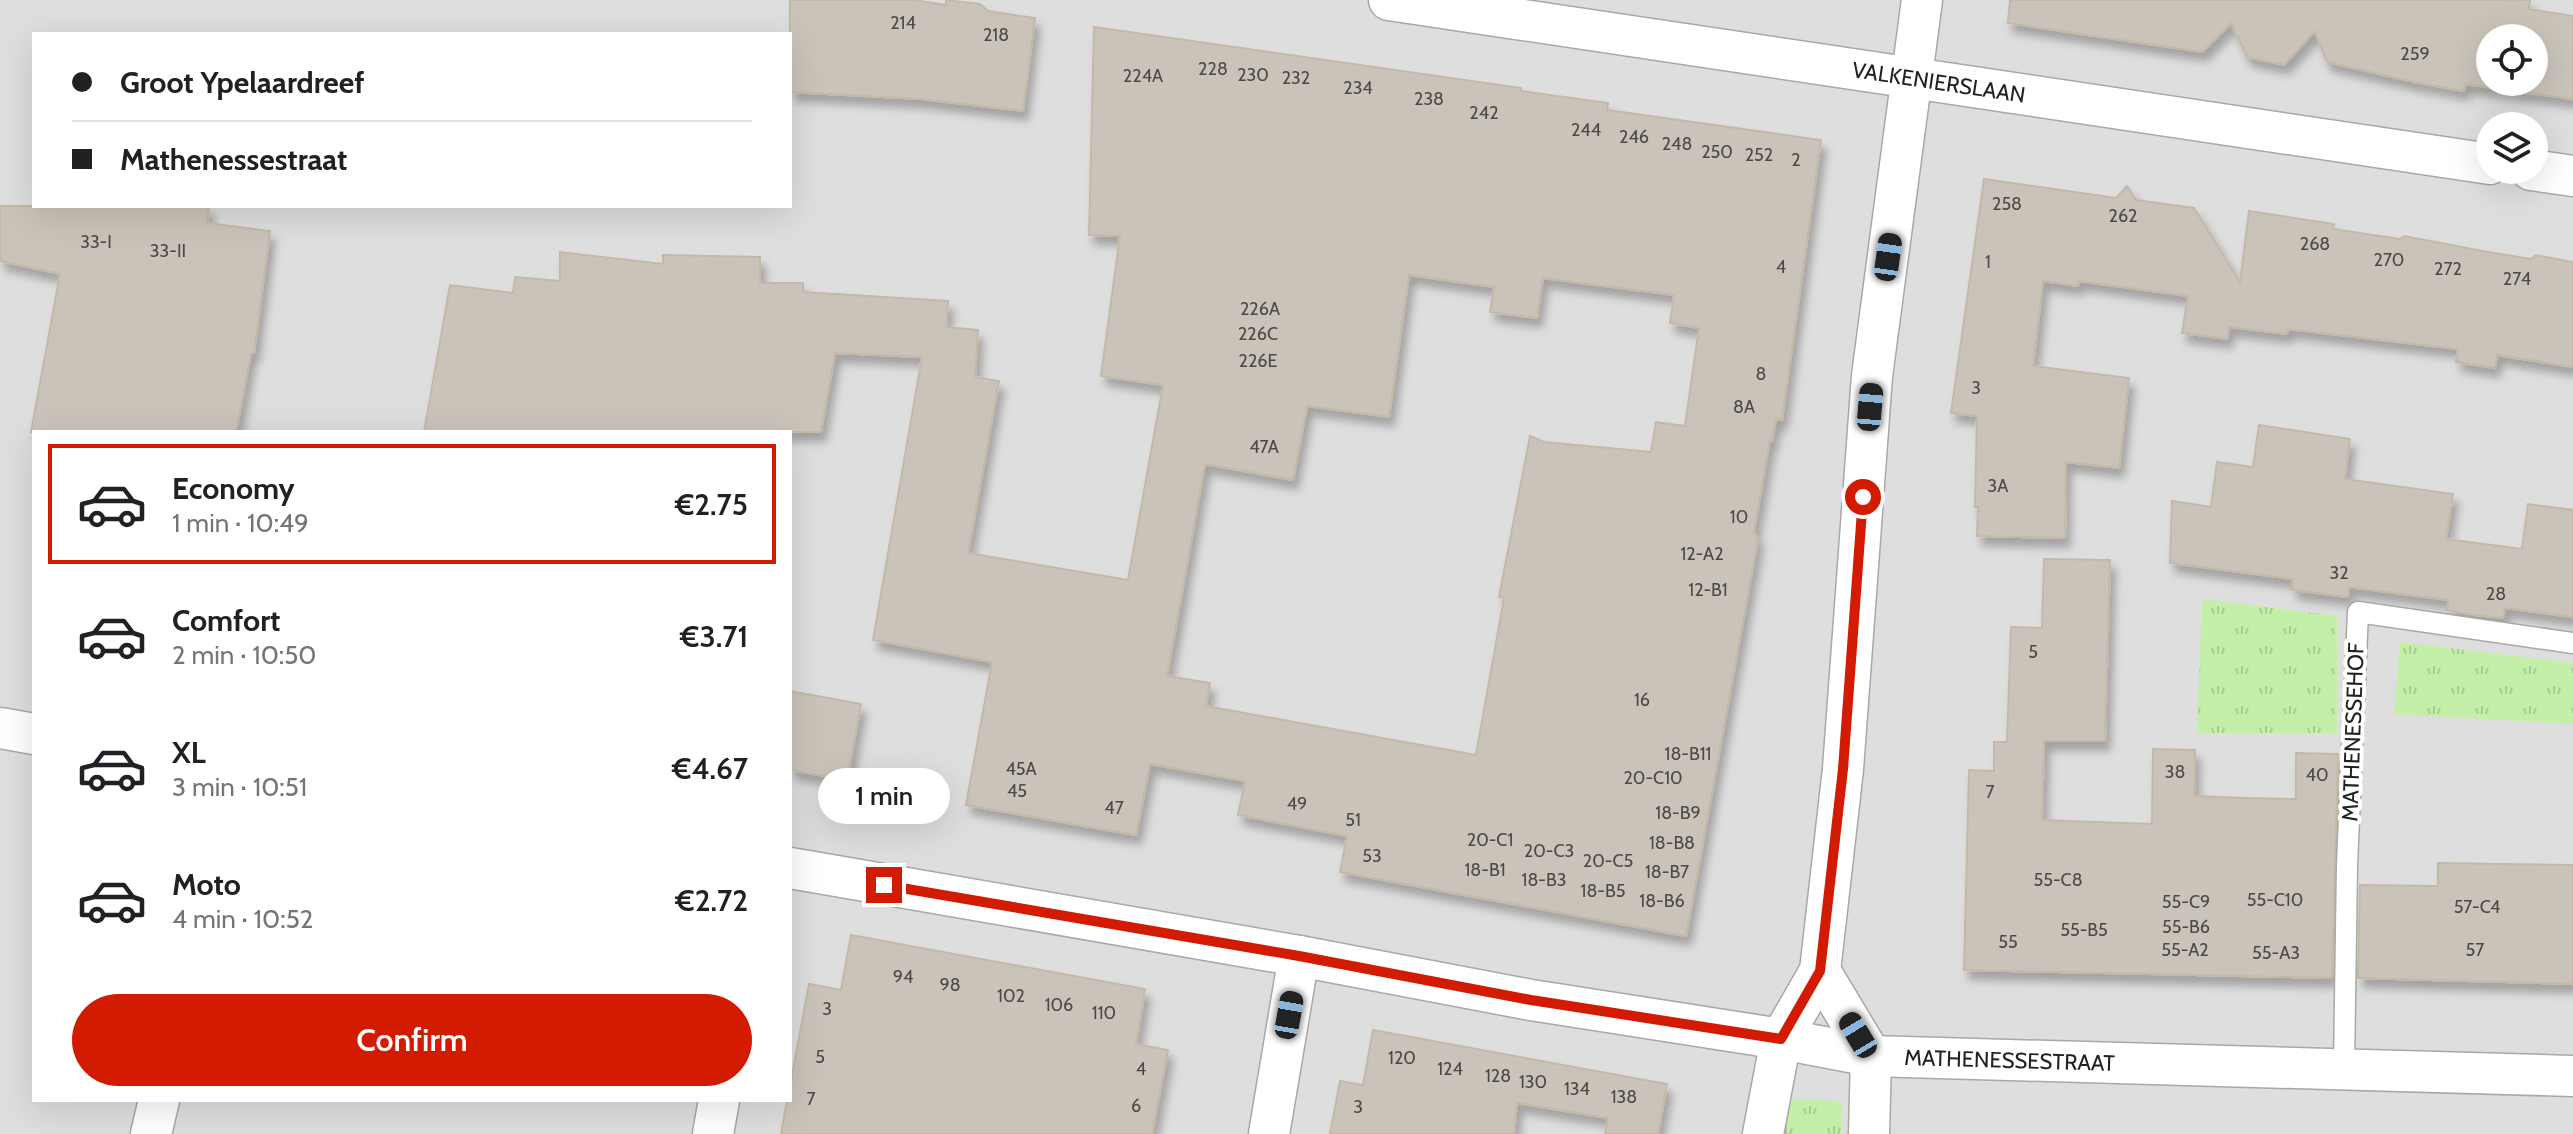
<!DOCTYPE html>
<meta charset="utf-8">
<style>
:root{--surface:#fff;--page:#f2f2f2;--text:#202124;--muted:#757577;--line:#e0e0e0;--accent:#d21b00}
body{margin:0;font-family:Cabin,sans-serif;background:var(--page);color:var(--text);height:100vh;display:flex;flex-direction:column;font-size:30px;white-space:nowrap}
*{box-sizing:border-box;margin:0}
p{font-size:26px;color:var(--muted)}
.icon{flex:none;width:44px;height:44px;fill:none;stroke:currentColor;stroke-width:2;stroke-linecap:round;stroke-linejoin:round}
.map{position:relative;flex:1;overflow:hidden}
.drawer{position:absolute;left:32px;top:430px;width:760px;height:672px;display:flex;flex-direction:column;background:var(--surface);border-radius:0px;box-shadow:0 8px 32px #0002}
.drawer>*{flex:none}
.hud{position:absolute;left:32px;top:32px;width:760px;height:176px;border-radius:0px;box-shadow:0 8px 32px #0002;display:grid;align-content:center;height:176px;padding:0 40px;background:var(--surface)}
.tools{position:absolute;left:2476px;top:24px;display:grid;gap:16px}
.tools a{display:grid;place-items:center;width:72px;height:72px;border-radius:50%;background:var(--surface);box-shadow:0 8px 32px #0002;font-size:40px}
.end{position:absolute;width:36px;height:36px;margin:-18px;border:10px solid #d21b00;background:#fff;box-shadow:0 0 0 4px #fff}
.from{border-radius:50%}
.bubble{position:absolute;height:56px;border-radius:28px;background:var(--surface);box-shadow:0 8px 32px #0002;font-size:26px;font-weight:600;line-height:56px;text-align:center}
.car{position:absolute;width:24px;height:48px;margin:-24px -12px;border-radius:10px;box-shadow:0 0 6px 2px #0007;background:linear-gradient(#222 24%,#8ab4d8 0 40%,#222 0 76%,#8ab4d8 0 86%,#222 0)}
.hud b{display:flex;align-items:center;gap:28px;height:76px;font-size:30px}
.hud b+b{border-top:2px solid var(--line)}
.hud i{width:20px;height:20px;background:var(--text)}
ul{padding:14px 0 0;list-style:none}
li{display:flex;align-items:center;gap:24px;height:120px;margin:0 16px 12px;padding:0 24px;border:4px solid transparent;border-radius:0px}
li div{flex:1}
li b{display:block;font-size:30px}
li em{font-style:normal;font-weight:600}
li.on{border-color:var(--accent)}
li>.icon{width:72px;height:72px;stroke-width:1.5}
.action{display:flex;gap:16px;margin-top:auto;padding:16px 40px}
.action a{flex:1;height:92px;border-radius:48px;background:var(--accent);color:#fff;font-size:32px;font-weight:600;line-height:92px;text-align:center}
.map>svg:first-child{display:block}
</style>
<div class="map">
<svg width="2573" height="1134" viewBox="0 0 2573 1134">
<defs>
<pattern id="grass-tufts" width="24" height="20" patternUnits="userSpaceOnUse" patternTransform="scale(2)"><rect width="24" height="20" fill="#c3efa9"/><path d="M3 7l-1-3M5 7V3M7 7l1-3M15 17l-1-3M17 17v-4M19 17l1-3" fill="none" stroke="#a7cd91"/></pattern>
<filter id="shadow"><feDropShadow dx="5" dy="9" stdDeviation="4" flood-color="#0004"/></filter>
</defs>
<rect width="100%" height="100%" fill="#f2f0e7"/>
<path fill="#dfdede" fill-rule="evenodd" d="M0 0H2573V1134H0ZM34 34H790V206H34ZM2490 38H2534V82H2490ZM2490 126H2534V170H2490ZM34 432H790V1100H34Z"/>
<path fill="url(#grass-tufts)" d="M2202 599 2337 616V733H2197Z
M2400 642 2573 663V724L2394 714Z
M1783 1099 1842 1101 1841 1134H1779Z"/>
<path fill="#cac3b9" stroke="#c5b8a8" stroke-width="2" fill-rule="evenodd" filter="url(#shadow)" d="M790 0H914L946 5V0L980 4 988 11 1035 18 1023 111 921 99 790 92Z
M2010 0H2530L2529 9 2573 16V99L2465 84 2464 91 2414 82 2327 62 2315 31 2284 65 2247 57 2231 23 2202 52 2008 23ZM2490 38H2534V82H2490Z
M1094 27 1521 88V91L1608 103 1607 110 1821 140 1782 420 1776 419 1772 441 1770 440 1754 532 1758 539 1686 936 1340 872 1347 836 1238 815 1245 781 1150 764 1136 835 966 805 992 662 873 640 922 357 835 353 821 432H424L450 285 513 293 515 277 560 281V252L663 264V255L760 257V283H803V292L948 301 946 327 978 330 975 377 999 381 968 553 1128 580 1163 385 1101 376 1120 236 1089 235ZM1409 275 1494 287 1490 312 1537 318 1543 278 1674 295 1670 323 1699 328 1685 426 1656 422 1651 452 1544 442 1530 436 1499 597 1504 598 1476 755 1206 706 1210 683 1167 676 1205 464 1293 480 1307 406 1389 417Z
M1984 179 2116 198 2127 186 2136 200 2194 208 2240 282 2249 211 2334 224 2333 229 2400 239 2404 236 2488 252 2531 259 2536 255 2573 262V367L2497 355 2495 368 2456 362 2458 349 2288 329 2287 334 2229 327 2227 339 2182 333 2188 296 2079 281 2078 286 2043 281 2033 366 2129 378 2119 468 2066 462 2065 538 1977 536 1978 507H1975L1977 416 1951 413Z
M0 206H209L207 223 270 231 254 353H251L236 432H31L60 274 0 261Z
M2259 425 2350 439 2345 479 2453 494 2446 539 2522 549 2528 504 2573 510V617L2505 608 2503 618 2475 615 2447 610 2449 600 2349 587 2348 597 2292 590 2293 579 2170 563 2172 501 2211 507 2217 462 2253 467Z
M2044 559 2110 560 2105 741H2044L2042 820 2152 824 2153 749 2195 750 2194 796 2245 798 2296 799V753L2338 754 2332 978 1964 970 1969 770 1994 771V742H2007L2011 627 2042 628Z
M790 691 861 704 847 780 790 770Z
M2438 863 2573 865V984L2358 978 2360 885 2438 886Z
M851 935 1145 989 1136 1044 1168 1050 1152 1134H781L787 1100H790V1086L809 984 841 990Z
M1373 1030 1667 1084 1658 1134H1605L1608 1118 1517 1103 1514 1134H1330L1340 1081 1363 1085Z"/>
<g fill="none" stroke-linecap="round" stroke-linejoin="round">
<defs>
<path id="service" d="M2344 1069 2347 865 2358 612 2573 643"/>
<g id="minor">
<path id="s1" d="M1389 0 2490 164"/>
<path d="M2531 170 2573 176"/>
<path d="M0 728 34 734"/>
<path id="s2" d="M790 868 1299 956 1531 1000 1781 1039 1871 1056 2573 1076"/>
<path d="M1820 971 1871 1056 1869 1134"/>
<path d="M151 1134 159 1100"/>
<path d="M713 1134 719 1100"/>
<path d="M1269 1134 1299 956"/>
<path d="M1763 1134 1781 1039 1820 971 1843 769 1872 376 1922 0"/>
</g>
</defs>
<use href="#service" stroke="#a8a8a8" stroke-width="23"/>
<use href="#minor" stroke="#a8a8a8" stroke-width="43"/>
<use href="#service" stroke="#fff" stroke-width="20"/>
<use href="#minor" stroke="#fff" stroke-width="40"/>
</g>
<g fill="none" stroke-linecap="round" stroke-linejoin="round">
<path stroke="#d21b00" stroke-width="10" d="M884 885 1299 956 1531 1000 1781 1039 1820 971 1843 769 1863 497"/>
</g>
<g text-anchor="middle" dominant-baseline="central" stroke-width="8" stroke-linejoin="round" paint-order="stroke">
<g font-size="18" fill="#4b4a47">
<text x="903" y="23">214</text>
<text x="996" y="35">218</text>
<text x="2415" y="54">259</text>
<text x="1213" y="69">228</text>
<text x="1253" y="75">230</text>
<text x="1143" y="76">224A</text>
<text x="1296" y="78">232</text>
<text x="1358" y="88">234</text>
<text x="1429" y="99">238</text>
<text x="1484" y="113">242</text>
<text x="1586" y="130">244</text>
<text x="1634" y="137">246</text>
<text x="1677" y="144">248</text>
<text x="1717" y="152">250</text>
<text x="1759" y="155">252</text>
<text x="1796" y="160">2</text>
<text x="2007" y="204">258</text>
<text x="2123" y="216">262</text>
<text x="96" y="242">33-I</text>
<text x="2315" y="244">268</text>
<text x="168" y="251">33-II</text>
<text x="2389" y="260">270</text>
<text x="1988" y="262">1</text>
<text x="1781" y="267">4</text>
<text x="2448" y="269">272</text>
<text x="2517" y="279">274</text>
<text x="1260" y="309">226A</text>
<text x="1258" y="334">226C</text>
<text x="1258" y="361">226E</text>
<text x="1761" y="374">8</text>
<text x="1976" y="388">3</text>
<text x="1744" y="407">8A</text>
<text x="1264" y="447">47A</text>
<text x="1998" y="486">3A</text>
<text x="1739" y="517">10</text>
<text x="1702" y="554">12-A2</text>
<text x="2339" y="573">32</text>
<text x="1708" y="590">12-B1</text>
<text x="2496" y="594">28</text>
<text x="2033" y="652">5</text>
<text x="1642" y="700">16</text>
<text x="1688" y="754">18-B11</text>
<text x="1021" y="769">45A</text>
<text x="2175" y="772">38</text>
<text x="2317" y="775">40</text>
<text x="1653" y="778">20-C10</text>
<text x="1017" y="791">45</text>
<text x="1990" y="792">7</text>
<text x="1297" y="804">49</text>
<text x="1114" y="808">47</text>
<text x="1678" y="813">18-B9</text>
<text x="1353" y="820">51</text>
<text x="1490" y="840">20-C1</text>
<text x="1672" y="843">18-B8</text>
<text x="1549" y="851">20-C3</text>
<text x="1372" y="856">53</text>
<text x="1608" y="861">20-C5</text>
<text x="1485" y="870">18-B1</text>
<text x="1667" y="872">18-B7</text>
<text x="1544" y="880">18-B3</text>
<text x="2058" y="880">55-C8</text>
<text x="1603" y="891">18-B5</text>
<text x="2275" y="900">55-C10</text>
<text x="1662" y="901">18-B6</text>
<text x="2186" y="902">55-C9</text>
<text x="2477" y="907">57-C4</text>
<text x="2186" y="927">55-B6</text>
<text x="2084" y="930">55-B5</text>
<text x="2008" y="942">55</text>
<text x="2185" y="950">55-A2</text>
<text x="2475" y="950">57</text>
<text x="2276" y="953">55-A3</text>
<text x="903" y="977">94</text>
<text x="950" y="985">98</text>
<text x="1011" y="996">102</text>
<text x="1059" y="1005">106</text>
<text x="827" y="1009">3</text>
<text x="1104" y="1013">110</text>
<text x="820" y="1057">5</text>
<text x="1402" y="1058">120</text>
<text x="1141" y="1069">4</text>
<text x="1450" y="1069">124</text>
<text x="1498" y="1076">128</text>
<text x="1533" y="1082">130</text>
<text x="1577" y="1089">134</text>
<text x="1624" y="1097">138</text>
<text x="811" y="1099">7</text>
<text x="1136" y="1106">6</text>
<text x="1358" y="1107">3</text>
</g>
<g font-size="22" fill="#212121" stroke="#fff">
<text stroke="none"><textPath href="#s1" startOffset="556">VALKENIERSLAAN</textPath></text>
<text transform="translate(2353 732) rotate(-88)">MATHENESSEHOF</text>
<text stroke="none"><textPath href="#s2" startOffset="1236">MATHENESSESTRAAT</textPath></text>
</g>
</g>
</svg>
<div class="tools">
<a><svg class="icon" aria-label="locate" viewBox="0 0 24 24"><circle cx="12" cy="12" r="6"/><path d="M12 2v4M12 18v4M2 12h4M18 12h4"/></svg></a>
<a><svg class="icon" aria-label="layers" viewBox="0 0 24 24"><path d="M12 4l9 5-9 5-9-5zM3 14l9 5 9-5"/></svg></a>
</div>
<i class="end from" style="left:1863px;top:497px"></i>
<i class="end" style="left:884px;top:885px"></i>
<div class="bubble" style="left:818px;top:768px;width:132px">1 min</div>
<i class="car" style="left:1888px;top:257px;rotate:8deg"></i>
<i class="car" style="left:1870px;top:407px;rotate:5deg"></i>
<i class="car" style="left:1289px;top:1015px;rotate:10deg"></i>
<i class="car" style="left:1858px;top:1035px;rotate:329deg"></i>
<div class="hud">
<b><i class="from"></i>Groot Ypelaardreef</b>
<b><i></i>Mathenessestraat</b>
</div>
<section class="drawer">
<ul>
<li class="on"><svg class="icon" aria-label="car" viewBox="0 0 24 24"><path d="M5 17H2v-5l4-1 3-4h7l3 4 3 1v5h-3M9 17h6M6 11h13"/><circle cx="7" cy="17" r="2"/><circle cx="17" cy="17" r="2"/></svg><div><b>Economy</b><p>1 min · 10:49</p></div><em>€2.75</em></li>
<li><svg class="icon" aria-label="car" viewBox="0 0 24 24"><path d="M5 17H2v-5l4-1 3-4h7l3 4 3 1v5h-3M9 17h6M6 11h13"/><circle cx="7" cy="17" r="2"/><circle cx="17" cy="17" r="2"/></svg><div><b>Comfort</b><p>2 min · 10:50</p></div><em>€3.71</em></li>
<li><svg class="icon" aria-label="car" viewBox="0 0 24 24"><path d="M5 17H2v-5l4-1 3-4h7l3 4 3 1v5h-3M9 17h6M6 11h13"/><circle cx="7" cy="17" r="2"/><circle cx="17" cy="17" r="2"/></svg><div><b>XL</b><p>3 min · 10:51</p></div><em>€4.67</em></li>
<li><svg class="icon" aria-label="car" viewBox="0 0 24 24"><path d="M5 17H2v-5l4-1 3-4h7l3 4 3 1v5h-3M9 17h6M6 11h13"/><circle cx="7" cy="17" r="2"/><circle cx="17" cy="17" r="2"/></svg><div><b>Moto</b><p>4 min · 10:52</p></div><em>€2.72</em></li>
</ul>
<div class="action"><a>Confirm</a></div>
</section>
</div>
